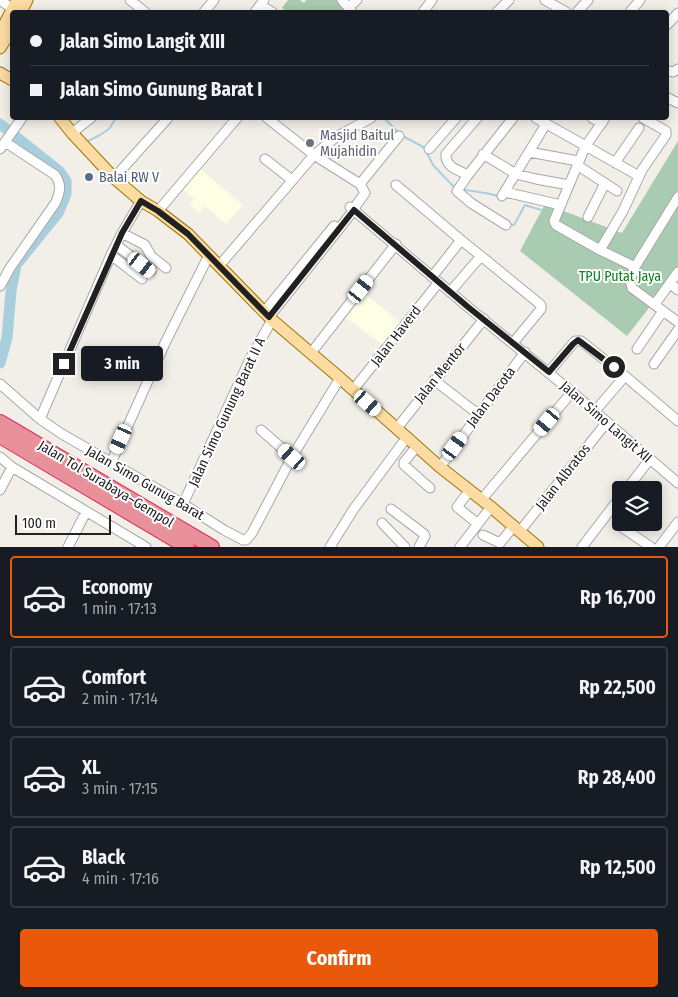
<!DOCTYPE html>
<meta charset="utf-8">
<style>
:root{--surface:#171b24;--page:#242831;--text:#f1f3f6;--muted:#9ea1a6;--line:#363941;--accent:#ea580c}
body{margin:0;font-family:"Fira Sans Condensed",sans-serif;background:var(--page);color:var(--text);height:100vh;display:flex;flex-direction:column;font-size:19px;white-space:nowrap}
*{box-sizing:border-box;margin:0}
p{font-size:16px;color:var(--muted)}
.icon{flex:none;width:28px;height:28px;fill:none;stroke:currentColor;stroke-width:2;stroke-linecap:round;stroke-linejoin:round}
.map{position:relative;height:547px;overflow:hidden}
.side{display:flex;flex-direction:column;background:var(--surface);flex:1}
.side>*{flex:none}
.guide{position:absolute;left:10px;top:10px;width:659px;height:110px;border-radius:5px;box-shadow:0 2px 12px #0003;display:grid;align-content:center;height:110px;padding:0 20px;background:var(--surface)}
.buttons{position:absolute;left:612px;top:481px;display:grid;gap:10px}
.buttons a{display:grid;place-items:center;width:50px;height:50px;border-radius:5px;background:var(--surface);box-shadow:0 2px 12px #0003;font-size:25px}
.scale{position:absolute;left:15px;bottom:12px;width:96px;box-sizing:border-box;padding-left:5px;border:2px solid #212121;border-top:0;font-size:14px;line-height:18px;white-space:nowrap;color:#212121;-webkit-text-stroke:4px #fff;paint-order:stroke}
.end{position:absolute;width:22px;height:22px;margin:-11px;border:6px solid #212121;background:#fff;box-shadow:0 0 0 2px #fff}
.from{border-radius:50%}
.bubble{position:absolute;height:35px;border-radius:5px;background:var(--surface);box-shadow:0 2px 12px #0003;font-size:16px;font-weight:700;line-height:35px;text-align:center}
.car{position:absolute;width:15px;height:30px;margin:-15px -8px;border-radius:6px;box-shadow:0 0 4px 1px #0007;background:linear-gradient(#fff 24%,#345 0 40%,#fff 0 76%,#345 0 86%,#fff 0)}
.guide b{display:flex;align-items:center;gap:18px;height:48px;font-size:19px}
.guide b+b{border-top:1px solid var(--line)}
.guide i{width:12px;height:12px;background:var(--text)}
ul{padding:9px 0 0;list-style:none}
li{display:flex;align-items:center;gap:15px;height:82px;margin:0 10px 8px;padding:0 10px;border:2px solid var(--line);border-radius:5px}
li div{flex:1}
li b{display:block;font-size:19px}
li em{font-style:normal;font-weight:700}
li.on{border-color:var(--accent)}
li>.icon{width:45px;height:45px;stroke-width:1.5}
.cta{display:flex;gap:10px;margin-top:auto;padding:10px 20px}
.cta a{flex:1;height:58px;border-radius:5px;background:var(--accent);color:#fff;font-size:20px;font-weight:700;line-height:58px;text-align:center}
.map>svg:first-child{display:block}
</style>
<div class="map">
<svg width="678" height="547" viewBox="0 0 678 547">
<rect width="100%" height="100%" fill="#f2efe8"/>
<path fill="#fdffe4" d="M197 166 243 205 226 224 205 206 199 213 190 205 194 199 180 186Z
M363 292 401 323 383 345 345 317Z"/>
<path fill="#a9cbb1" d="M288 0H300L304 3 306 0H336L346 12H287L282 8Z
M678 141V271L627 336 520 251 545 204 622 233Z"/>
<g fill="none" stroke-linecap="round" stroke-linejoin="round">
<path stroke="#a9cfdf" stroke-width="2" d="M2 67 11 73
M384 118 401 135 425 148
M86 142 100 135 109 129 116 118
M427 153 433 165 455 188
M461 189C474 192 486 192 498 196
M505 198H515
M509 224 514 225 525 205 541 210"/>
<path stroke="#a9cfdf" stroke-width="11" d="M0 124 59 171 66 181V194L58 213 16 265 11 291 7 338 0 363"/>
<defs>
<path id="minor" d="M0 0 13 9
M130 0 145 12
M342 0 352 12
M545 0 566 12
M260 5 272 12
M348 8 357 0
M204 12 214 0
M255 12 264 0
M423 12 432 0
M497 12 509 0
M577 12 588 0
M630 12 640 0
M666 26 678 13
M666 70 673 72 678 69
M666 97 678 103
M267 118 314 155 360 184 365 193 357 204 354 210 269 317
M477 118 446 154C445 167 458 170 468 175L513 118
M536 118 639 176
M592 118 602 123
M605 118 585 147 554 221 556 225 600 250 635 267
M72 133 91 118
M0 149 22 118
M429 149 456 118
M529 152 578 161
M483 154 516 174 536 179 569 185
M265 159 292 180
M615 163 639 128
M577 165 617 191
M468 175 457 191 471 203 506 225
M114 178 168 118
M360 184 399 136
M396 185 461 240 432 277
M505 192 561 205
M502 196 546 124
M678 197 635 267 630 280 632 288 678 322
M350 207 468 307 572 392 678 483
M158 211 237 118
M588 217 605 183
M122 233 145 245 151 256 166 268
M461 240 481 256
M116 245 151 271
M600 250 623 211 642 170 666 135V131L643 118
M111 255 142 279
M219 266 314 155 336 137 371 118
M670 283 678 290
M0 286 10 268 56 202C60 191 62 185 55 175L5 142
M450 292 481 256 541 305V309L513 343
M655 304 678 272
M264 312 334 226
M637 349 663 311
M311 353 396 244
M654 364 678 330
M549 372 575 341H581L625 376 678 421
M434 380 478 414
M0 384 40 419 62 434 183 504 224 530 243 540H246L252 533 292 457 340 378
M353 390 439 282
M595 411 625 376
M40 419 111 255 122 233 141 201
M397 428 484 319
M261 430 292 457
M417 446 404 462V465L430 488
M0 457 12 467 146 547
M111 463 166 341 209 255
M440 467 525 352
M0 490 12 467
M470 490 457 507 478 524
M626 490 650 459
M482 499 572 392
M183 504 251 357 272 320
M391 509 424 534 425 536 419 547
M382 523 405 547
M623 528 651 547
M520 531 607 422
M483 535 500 543 514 526
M68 547 86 512
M330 547 353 510 407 437
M460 547 491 507
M582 547 621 496
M659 547 678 522"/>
<path id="major" d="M21 12 27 0
M0 33 17 0
M0 48 12 29
M0 73 12 80
M60 118 72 133 114 178 141 201 158 211 188 234 272 320 340 378 440 467 491 507 538 547"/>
<path id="highway" d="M0 422 212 547
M0 436 187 547"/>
</defs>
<use href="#minor" stroke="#a8a8a8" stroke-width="11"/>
<use href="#major" stroke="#9f7600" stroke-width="13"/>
<use href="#highway" stroke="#dc2959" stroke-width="16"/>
<use href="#minor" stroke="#fff" stroke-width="9"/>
<use href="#major" stroke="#fcdca3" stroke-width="11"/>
<use href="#highway" stroke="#e8919b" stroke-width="14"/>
</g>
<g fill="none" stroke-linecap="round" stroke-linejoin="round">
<path stroke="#212121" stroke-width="6" d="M64 364 122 233 141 201 158 211 188 234 269 317 354 210 468 307 549 372 573 344 578 340 614 367"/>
</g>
<circle fill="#6b7280" stroke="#fff" stroke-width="2" cx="310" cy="143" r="5"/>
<circle fill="#5c6f8a" stroke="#fff" stroke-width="2" cx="89" cy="177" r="5"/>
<g text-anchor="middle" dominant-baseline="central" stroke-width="4" stroke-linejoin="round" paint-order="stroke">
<g font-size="14" fill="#5b616d" stroke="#fff" text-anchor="start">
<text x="320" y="135">Masjid Baitul<tspan x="320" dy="16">Mujahidin</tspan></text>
</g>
<g font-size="14" fill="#4e5e75" stroke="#fff" text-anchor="start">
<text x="99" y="177">Balai RW V</text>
</g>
<g font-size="14" fill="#0c831e" stroke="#fff">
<text x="620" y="276">TPU Putat Jaya</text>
</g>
<g font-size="14" fill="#212121" stroke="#fff">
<text transform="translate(396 336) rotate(-52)">Jalan Haverd</text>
<text transform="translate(440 373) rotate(-51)">Jalan Mentor</text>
<text transform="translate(491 397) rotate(-53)">Jalan Dacota</text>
<text transform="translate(227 412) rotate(-65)">Jalan Simo Gunung Barat II A</text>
<text transform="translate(606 422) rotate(41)">Jalan Simo Langit XII</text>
<text transform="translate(563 477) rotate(-52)">Jalan Albratos</text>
<text transform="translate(145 483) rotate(30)">Jalan Simo Gunug Barat</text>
<text transform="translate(106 484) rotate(31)">Jalan Tol Surabaya–Gempol</text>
</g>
</g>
</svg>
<div class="buttons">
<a><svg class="icon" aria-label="layers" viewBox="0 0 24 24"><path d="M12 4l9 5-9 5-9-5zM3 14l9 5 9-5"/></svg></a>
</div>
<div class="scale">100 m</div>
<i class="end from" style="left:614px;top:367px"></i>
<i class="end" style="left:64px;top:364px"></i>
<div class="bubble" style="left:81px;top:346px;width:82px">3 min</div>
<i class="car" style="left:142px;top:265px;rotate:128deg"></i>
<i class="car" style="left:361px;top:289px;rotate:38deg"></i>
<i class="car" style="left:368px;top:403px;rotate:131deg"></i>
<i class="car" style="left:547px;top:422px;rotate:220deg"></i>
<i class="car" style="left:121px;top:439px;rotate:204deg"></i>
<i class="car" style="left:455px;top:446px;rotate:36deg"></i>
<i class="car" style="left:292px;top:457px;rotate:311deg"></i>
<div class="guide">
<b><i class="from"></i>Jalan Simo Langit XIII</b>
<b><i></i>Jalan Simo Gunung Barat I</b>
</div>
</div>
<section class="side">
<ul>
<li class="on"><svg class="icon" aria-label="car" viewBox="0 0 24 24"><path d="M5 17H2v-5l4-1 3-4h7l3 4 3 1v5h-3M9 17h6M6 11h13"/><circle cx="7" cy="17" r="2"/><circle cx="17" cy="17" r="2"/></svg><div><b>Economy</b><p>1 min · 17:13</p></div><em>Rp 16,700</em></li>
<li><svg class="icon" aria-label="car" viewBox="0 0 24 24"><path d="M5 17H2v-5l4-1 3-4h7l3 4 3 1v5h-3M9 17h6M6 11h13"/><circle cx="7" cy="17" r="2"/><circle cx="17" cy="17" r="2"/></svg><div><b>Comfort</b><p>2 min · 17:14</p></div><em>Rp 22,500</em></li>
<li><svg class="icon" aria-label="car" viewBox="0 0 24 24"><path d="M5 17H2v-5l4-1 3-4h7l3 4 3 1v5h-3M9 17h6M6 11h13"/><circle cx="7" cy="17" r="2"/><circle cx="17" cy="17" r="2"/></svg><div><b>XL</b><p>3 min · 17:15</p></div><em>Rp 28,400</em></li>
<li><svg class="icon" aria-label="car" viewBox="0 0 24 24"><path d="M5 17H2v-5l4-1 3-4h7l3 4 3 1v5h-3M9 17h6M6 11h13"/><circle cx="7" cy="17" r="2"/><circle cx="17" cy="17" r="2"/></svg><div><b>Black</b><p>4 min · 17:16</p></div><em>Rp 12,500</em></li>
</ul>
<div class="cta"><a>Confirm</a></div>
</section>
